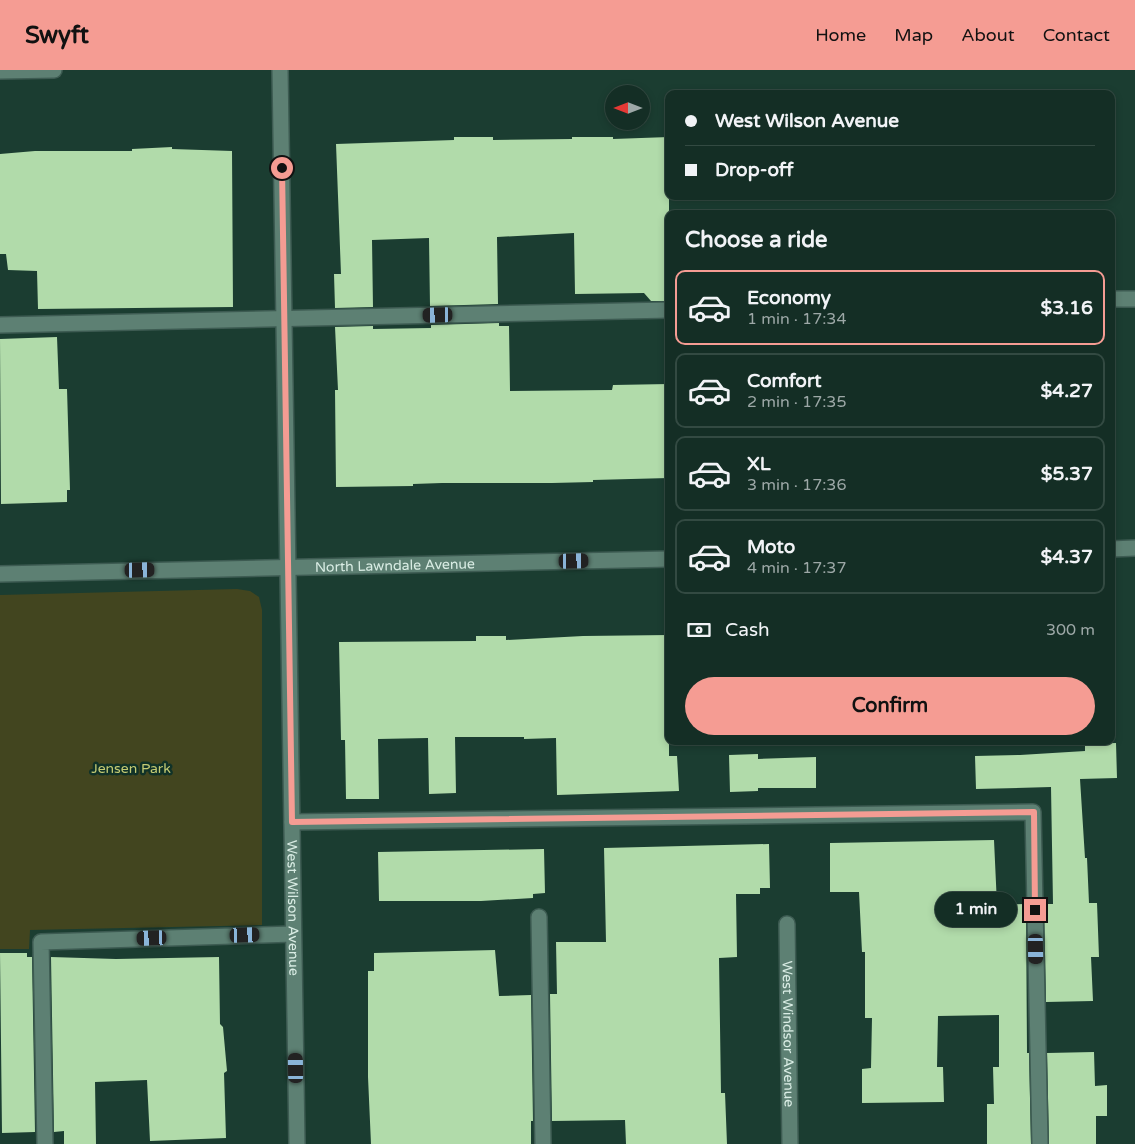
<!DOCTYPE html>
<meta charset="utf-8">
<style>
:root{--surface:#142e25;--page:#1d362d;--text:#f1f3f6;--muted:#9da8a7;--line:#334a42;--accent:#f59c93}
body{margin:0;font-family:"Varela Round",sans-serif;background:var(--page);color:var(--text);height:100vh;display:flex;flex-direction:column;font-size:19px;white-space:nowrap}
*{box-sizing:border-box;margin:0}
p{font-size:16px;color:var(--muted)}
.icon{flex:none;width:28px;height:28px;fill:none;stroke:currentColor;stroke-width:2;stroke-linecap:round;stroke-linejoin:round}
.map{position:relative;flex:1;overflow:hidden}
.drawer{position:absolute;left:665px;top:140px;width:450px;height:535px;display:flex;flex-direction:column;background:var(--surface);border-radius:10px;box-shadow:0 2px 8px #0003,0 0 0 1px var(--line)}
.drawer>*{flex:none}
.top-card{position:absolute;left:665px;top:20px;width:450px;height:110px;border-radius:10px;box-shadow:0 2px 8px #0003,0 0 0 1px var(--line);display:grid;align-content:center;height:110px;padding:0 20px;background:var(--surface)}
.needle{width:32px;rotate:270deg}
.fabs{position:absolute;left:605px;top:15px;display:grid;gap:10px}
.fabs a{display:grid;place-items:center;width:45px;height:45px;border-radius:50%;background:var(--surface);box-shadow:0 2px 8px #0003,0 0 0 1px var(--line);font-size:25px}
.end{position:absolute;width:22px;height:22px;margin:-11px;border:6px solid #f59c93;background:#111;box-shadow:0 0 0 2px #111}
.from{border-radius:50%}
.bubble{position:absolute;height:35px;border-radius:18px;background:var(--surface);box-shadow:0 2px 8px #0003,0 0 0 1px var(--line);font-size:16px;font-weight:700;line-height:35px;text-align:center}
.car{position:absolute;width:15px;height:30px;margin:-15px -8px;border-radius:6px;box-shadow:0 0 4px 1px #0007;background:linear-gradient(#222 24%,#8ab4d8 0 40%,#222 0 76%,#8ab4d8 0 86%,#222 0)}
.top-card b{display:flex;align-items:center;gap:18px;height:48px;font-size:19px}
.top-card b+b{border-top:1px solid var(--line)}
.top-card i{width:12px;height:12px;background:var(--text)}
ul{padding:0;list-style:none}
li{display:flex;align-items:center;gap:15px;height:75px;margin:0 10px 8px;padding:0 10px;border:2px solid var(--line);border-radius:10px}
li div{flex:1}
li b{display:block;font-size:19px}
li em{font-style:normal;font-weight:700}
li.current{border-color:var(--accent)}
li>.icon{width:45px;height:45px;stroke-width:1.5}
h2{padding:0 20px;font-size:22px;line-height:60px}
.pay{display:flex;align-items:center;gap:12px;height:55px;padding:0 20px;font-size:19px}
.pay p{margin-inline-start:auto}
.primary-button{display:flex;gap:10px;margin-top:auto;padding:10px 20px}
.primary-button a{flex:1;height:58px;border-radius:30px;background:var(--accent);color:#111;font-size:20px;font-weight:700;line-height:58px;text-align:center}
header{display:flex;align-items:center;gap:30px;box-sizing:border-box;height:70px;padding:0 25px;background:var(--accent);color:#111}
header strong{font-size:24px}
nav{display:flex;gap:28px;margin-inline-start:auto;font-size:18px}
.map>svg:first-child{display:block}
</style>
<header>
<strong>Swyft</strong>
<nav><a>Home</a><a>Map</a><a>About</a><a>Contact</a></nav>
</header>
<div class="map">
<svg width="1135" height="1074" viewBox="0 0 1135 1074">
<rect width="100%" height="100%" fill="#1b3d31"/>
<path fill="#42451f" d="M237 519 250 521 259 527 262 540V855L30 860 29 879H0V525Z"/>
<path fill="#b1dbaa" d="M454 67H493V70L572 69V67H613V69L669 67V231H651L644 223 575 224 574 163 497 167 498 234 430 236 429 168 372 170 373 237 335 238 334 204H341L336 74 454 70Z
M172 77V79L232 81 233 237 38 239 37 201 8 200 6 184H0V84L35 81H132V79Z
M499 253V256H509L510 321 612 320 613 315 669 314V408L593 410V412L552 413H442L413 414V416L336 417 335 320H338L335 257 373 256V259L431 258V255Z
M57 267 59 319H67L70 420H67V432L1 434 0 269Z
M669 565V686H677L679 721 557 725 556 668 524 669V667H455L456 723 429 724 428 668 378 669 379 729H346L345 670H341L339 572 476 571V566H506V570L583 566Z
M1116 673 1117 708 1080 709 1085 788H1087L1089 833H1097L1099 887H1091L1093 931 1046 932 1044 834H1053L1051 717 976 719 975 686 1020 685 1085 681V674Z
M758 684V689L816 687V718H758V721L730 722 729 685Z
M994 770 997 835 1026 834 1027 983H1029L1031 1074H987V1034H994L993 997H999V945L938 946 937 997H943L944 1032 862 1033V999L871 998 872 948H865V882H862L859 822H830V773Z
M769 774 770 818H760V824H736L737 887 719 888 721 1023H725L727 1074H626L625 1050 552 1051 550 924H557L556 872H606L604 778Z
M544 779 545 823 533 824V828L481 831H379L378 782Z
M495 880 499 926 531 925 533 1051H531V1074H371L368 1007V901H374V883Z
M0 883H27V887H32L35 1062 2 1063Z
M51 887 116 889 219 887 220 954 223 957 227 1001 224 1003 226 1068 150 1071 147 1010 95 1012 96 1074H64V1061L54 1062Z
M1094 982 1095 1016 1107 1015V1046H1096V1074H1049L1047 983Z"/>
<g fill="none" stroke-linecap="round" stroke-linejoin="round">
<defs>
<path id="service" d="M1111 229H1135
M0 255 669 240
M292 752 1033 742 1040 1074
M539 847 543 1074
M45 1074 41 872 293 864"/>
<g id="minor">
<path d="M0 1 54 0"/>
<path d="M1111 479 1135 478"/>
<path id="s1" d="M0 504 669 489"/>
<path id="s2" d="M787 854 790 1074"/>
</g>
<g id="tertiary">
<path id="s3" d="M280 0 297 1074"/>
</g>
</defs>
<use href="#service" stroke="#3d5b52" stroke-width="18"/>
<use href="#minor" stroke="#3d5b52" stroke-width="18"/>
<use href="#tertiary" stroke="#3d5b52" stroke-width="18"/>
<use href="#service" stroke="#5d8073" stroke-width="15"/>
<use href="#minor" stroke="#5d8073" stroke-width="15"/>
<use href="#tertiary" stroke="#5d8073" stroke-width="15"/>
</g>
<g fill="none" stroke-linecap="round" stroke-linejoin="round">
<path stroke="#f59c93" stroke-width="6" d="M282 98 292 752 1034 742 1035 840"/>
</g>
<g text-anchor="middle" dominant-baseline="central" stroke-width="5" stroke-linejoin="round" paint-order="stroke">
<g font-size="14" fill="#d9ece4" stroke="#103228">
<text stroke="none"><textPath href="#s1" startOffset="395">North Lawndale Avenue</textPath></text>
<text stroke="none"><textPath href="#s3" startOffset="838">West Wilson Avenue</textPath></text>
<text stroke="none"><textPath href="#s2" startOffset="110">West Windsor Avenue</textPath></text>
</g>
<g font-size="14" fill="#c4cb74" stroke="#103228">
<text x="131" y="698">Jensen Park</text>
</g>
</g>
</svg>
<div class="fabs">
<a><svg class="needle" viewBox="-14 -14 28 28"><path d="M0-13l5 13h-10z" fill="#e53935"/><path d="M0 13l5-13h-10z" fill="#9da8a7"/></svg></a>
</div>
<i class="end from" style="left:282px;top:98px"></i>
<i class="end" style="left:1035px;top:840px"></i>
<div class="bubble" style="left:935px;top:822px;width:82px">1 min</div>
<i class="car" style="left:438px;top:245px;rotate:269deg"></i>
<i class="car" style="left:574px;top:491px;rotate:89deg"></i>
<i class="car" style="left:140px;top:500px;rotate:89deg"></i>
<i class="car" style="left:245px;top:865px;rotate:88deg"></i>
<i class="car" style="left:152px;top:868px;rotate:268deg"></i>
<i class="car" style="left:1036px;top:879px;rotate:179deg"></i>
<i class="car" style="left:296px;top:998px;rotate:359deg"></i>
<div class="top-card">
<b><i class="from"></i>West Wilson Avenue</b>
<b><i></i>Drop-off</b>
</div>
<section class="drawer">
<h2>Choose a ride</h2>
<ul>
<li class="current"><svg class="icon" aria-label="car" viewBox="0 0 24 24"><path d="M5 17H2v-5l4-1 3-4h7l3 4 3 1v5h-3M9 17h6M6 11h13"/><circle cx="7" cy="17" r="2"/><circle cx="17" cy="17" r="2"/></svg><div><b>Economy</b><p>1 min · 17:34</p></div><em>$3.16</em></li>
<li><svg class="icon" aria-label="car" viewBox="0 0 24 24"><path d="M5 17H2v-5l4-1 3-4h7l3 4 3 1v5h-3M9 17h6M6 11h13"/><circle cx="7" cy="17" r="2"/><circle cx="17" cy="17" r="2"/></svg><div><b>Comfort</b><p>2 min · 17:35</p></div><em>$4.27</em></li>
<li><svg class="icon" aria-label="car" viewBox="0 0 24 24"><path d="M5 17H2v-5l4-1 3-4h7l3 4 3 1v5h-3M9 17h6M6 11h13"/><circle cx="7" cy="17" r="2"/><circle cx="17" cy="17" r="2"/></svg><div><b>XL</b><p>3 min · 17:36</p></div><em>$5.37</em></li>
<li><svg class="icon" aria-label="car" viewBox="0 0 24 24"><path d="M5 17H2v-5l4-1 3-4h7l3 4 3 1v5h-3M9 17h6M6 11h13"/><circle cx="7" cy="17" r="2"/><circle cx="17" cy="17" r="2"/></svg><div><b>Moto</b><p>4 min · 17:37</p></div><em>$4.37</em></li>
</ul>
<div class="pay"><svg class="icon" aria-label="cash" viewBox="0 0 24 24"><path d="M3 7h18v10H3z"/><circle cx="12" cy="12" r="2"/></svg>Cash<p>300 m</p></div>
<div class="primary-button"><a>Confirm</a></div>
</section>
</div>
